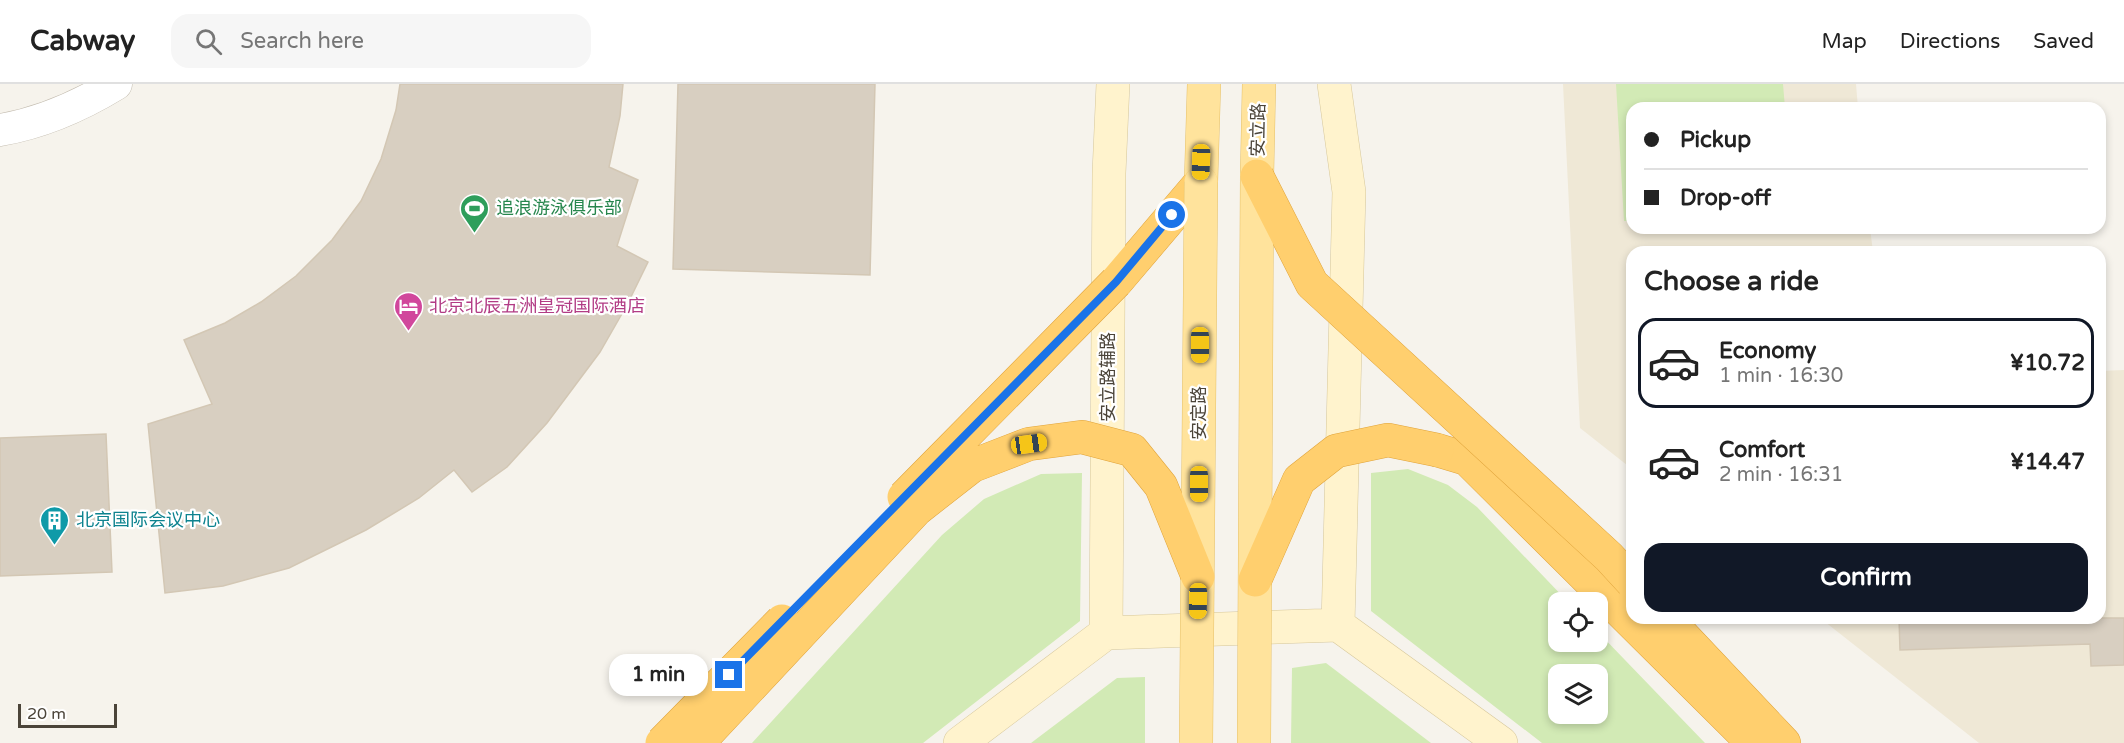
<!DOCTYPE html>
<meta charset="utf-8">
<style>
:root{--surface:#fff;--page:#f6f6f6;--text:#222;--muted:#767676;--line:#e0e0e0;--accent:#111827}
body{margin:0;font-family:"Varela Round","Noto Sans SC",sans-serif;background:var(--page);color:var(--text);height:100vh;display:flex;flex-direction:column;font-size:22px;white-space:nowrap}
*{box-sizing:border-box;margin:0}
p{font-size:20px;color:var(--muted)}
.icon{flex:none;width:33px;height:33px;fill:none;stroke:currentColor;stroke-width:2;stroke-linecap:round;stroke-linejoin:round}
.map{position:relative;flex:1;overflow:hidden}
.panel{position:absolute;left:1626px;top:162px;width:480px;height:378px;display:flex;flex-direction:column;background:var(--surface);border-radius:18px;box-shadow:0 3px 9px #0003}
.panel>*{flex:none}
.hud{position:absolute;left:1626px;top:18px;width:480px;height:132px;border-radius:18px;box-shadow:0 3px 9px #0003;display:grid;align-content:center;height:132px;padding:0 18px;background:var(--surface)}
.fabs{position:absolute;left:1548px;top:508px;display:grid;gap:12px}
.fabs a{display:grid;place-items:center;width:60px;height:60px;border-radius:12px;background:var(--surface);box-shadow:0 3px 9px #0003;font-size:30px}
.scale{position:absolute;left:18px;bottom:15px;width:99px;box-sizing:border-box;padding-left:6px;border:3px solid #4b4439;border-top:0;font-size:16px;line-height:21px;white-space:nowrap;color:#4b4439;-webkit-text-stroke:4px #fff;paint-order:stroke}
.end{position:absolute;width:27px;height:27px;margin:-14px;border:8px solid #1a73e8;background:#fff;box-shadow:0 0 0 3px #fff}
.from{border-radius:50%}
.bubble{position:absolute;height:42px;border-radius:18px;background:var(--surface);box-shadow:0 3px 9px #0003;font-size:20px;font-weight:700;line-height:42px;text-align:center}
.car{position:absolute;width:18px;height:36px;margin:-18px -9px;border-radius:8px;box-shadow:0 0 4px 2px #0007;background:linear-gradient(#f5c518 24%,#345 0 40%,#f5c518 0 76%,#345 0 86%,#f5c518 0)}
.hud b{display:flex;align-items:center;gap:21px;height:57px;font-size:22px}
.hud b+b{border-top:2px solid var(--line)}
.hud i{width:15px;height:15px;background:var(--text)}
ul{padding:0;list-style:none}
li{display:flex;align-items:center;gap:18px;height:90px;margin:0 12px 9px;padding:0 6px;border:3px solid transparent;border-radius:18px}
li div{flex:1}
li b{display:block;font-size:22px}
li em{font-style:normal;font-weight:700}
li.selected{border-color:var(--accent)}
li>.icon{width:54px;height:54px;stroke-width:1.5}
h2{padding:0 18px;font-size:27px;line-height:72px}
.action{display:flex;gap:12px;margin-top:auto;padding:12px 18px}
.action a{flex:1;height:69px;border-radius:18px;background:var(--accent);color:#fff;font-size:24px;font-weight:700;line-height:69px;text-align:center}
header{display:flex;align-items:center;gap:36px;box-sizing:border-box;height:84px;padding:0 30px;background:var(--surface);border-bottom:2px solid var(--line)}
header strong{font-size:28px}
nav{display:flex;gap:33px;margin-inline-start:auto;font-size:21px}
.search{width:420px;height:54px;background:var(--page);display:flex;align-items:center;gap:15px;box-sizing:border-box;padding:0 21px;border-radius:18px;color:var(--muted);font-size:22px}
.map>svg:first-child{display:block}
</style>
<header>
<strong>Cabway</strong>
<div class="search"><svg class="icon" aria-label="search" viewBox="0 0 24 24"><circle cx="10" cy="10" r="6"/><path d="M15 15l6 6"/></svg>Search here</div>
<nav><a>Map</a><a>Directions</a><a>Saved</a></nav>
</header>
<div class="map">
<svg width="2124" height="659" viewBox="0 0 2124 659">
<rect width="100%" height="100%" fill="#f6f3ec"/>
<path fill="#efe8d6" d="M1563 0H1856L1858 24H1632V144H1870L1873 168H1632V385L1580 344Z
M2124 286V659H1979L1820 534H2100V287Z"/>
<path fill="#d2eab5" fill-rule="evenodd" d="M1616 0H1783L1785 24H1632V137H1624Z
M1408 385 1448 401 1477 423 1569 519H1558V558H1598V548L1705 659H1542L1371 527V389ZM1558 591H1598V630H1558Z
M1082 389 1080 537 923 659H752L942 451 984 415 1041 390Z
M1326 579 1431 659H1291L1292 584Z
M1145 593V659H1031L1117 594Z"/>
<path fill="#d8cfc1" stroke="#d3c7b4" stroke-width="1.5" d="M400 0H623L620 32 609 83 638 96 617 162 648 178 627 221 600 268 547 339 507 383 472 408 454 386 419 414 366 446 289 484 223 502 165 509 148 340 212 320 184 256 225 239 261 218 296 192 332 156 361 117 381 75 396 26Z
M678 0H875L870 191 673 185Z
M106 350 112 488 0 492V354Z
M1899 534H2124V581L2091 582 2090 560 1900 566Z"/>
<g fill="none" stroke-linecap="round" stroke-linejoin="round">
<defs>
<path id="street" d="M0 46C41 39 80 22 116 0"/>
<path id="secondary" d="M1334 0 1349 108 1338 541
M1106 549 1109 89 1113 0
M960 659 1106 549 1338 541 1501 659"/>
<path id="primary" d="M1257 92 1259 0
M1201 98 1204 0"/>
<path id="highway" d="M1116 198 1201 98
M1437 366 1467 375 1753 659
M1666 534 1784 659"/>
</defs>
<use href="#street" stroke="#c2bbae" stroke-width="33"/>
<use href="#secondary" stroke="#d6c79b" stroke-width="34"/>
<use href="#primary" stroke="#e6c16a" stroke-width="34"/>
<use href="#highway" stroke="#e0a43c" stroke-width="34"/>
<use href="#street" stroke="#fff" stroke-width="32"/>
<use href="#secondary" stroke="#fff3cd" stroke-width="33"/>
<use href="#primary" stroke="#ffe39c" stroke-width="33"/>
<use href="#highway" stroke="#ffcf6e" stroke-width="33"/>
<defs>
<path id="primary-bridge" d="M1196 659 1201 98
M1254 659 1257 92"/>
<path id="highway-bridge" d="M1257 92 1312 200 1609 473 1632 498
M904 413 1116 198
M1255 496 1299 396 1336 367 1388 356 1437 366
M662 659 782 537
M698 659 917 425 972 382 1029 360 1082 353 1132 366 1161 402 1198 493"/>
</defs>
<use href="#primary-bridge" stroke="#e6c16a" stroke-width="34" stroke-linecap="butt"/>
<use href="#highway-bridge" stroke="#e0a43c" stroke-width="34" stroke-linecap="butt"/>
<use href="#primary-bridge" stroke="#ffe39c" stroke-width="33"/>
<use href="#highway-bridge" stroke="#ffcf6e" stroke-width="33"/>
</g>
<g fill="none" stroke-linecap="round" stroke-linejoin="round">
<path stroke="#1a73e8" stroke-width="8" d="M729 591 1116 198 1172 131"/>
</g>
<defs>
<symbol id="stadium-pin" viewBox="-11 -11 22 30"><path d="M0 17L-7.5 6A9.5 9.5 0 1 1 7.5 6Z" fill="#2e9e5b" stroke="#fff"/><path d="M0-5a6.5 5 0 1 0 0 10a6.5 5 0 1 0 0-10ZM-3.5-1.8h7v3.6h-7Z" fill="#fff"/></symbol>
<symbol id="hotel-pin" viewBox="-11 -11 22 30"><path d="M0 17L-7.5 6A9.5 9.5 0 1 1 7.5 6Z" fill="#d1479c" stroke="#fff"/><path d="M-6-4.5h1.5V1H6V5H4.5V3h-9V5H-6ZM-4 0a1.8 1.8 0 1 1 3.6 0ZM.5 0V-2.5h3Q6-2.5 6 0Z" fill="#fff"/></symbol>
<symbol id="building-pin" viewBox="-11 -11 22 30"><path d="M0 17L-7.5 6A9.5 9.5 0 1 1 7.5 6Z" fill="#0f9aa8" stroke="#fff"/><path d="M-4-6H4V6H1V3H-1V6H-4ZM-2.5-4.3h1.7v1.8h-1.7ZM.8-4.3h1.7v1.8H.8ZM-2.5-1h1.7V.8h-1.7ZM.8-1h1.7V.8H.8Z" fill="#fff"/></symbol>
</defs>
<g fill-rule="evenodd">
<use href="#stadium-pin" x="458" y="108" width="33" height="45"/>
<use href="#hotel-pin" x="392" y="206" width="33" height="45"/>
<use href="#building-pin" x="38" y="420" width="33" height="45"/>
</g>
<g text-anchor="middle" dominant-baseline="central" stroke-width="4.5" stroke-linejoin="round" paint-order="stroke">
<g font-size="18" fill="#4b4439" stroke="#fff">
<text transform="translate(1258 46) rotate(-89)">安立路</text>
<text transform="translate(1108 293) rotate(-90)">安立路辅路</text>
<text transform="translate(1199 329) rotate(-90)">安定路</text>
</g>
<g font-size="18" fill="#27864d" stroke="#fff" text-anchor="start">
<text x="496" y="124">追浪游泳俱乐部</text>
</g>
<g font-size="18" fill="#b23c85" stroke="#fff" text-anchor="start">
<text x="429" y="222">北京北辰五洲皇冠国际酒店</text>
</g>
<g font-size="18" fill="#0d838f" stroke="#fff" text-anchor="start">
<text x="76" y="436">北京国际会议中心</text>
</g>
</g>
</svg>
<div class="fabs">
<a><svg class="icon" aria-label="locate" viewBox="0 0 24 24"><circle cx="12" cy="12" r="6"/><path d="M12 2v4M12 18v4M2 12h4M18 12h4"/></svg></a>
<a><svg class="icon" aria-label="layers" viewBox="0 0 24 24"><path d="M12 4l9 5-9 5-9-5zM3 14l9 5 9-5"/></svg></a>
</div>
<div class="scale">20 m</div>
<i class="end from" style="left:1172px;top:131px"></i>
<i class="end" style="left:729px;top:591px"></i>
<div class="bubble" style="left:609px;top:570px;width:99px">1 min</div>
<i class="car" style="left:1201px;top:78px;rotate:182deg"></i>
<i class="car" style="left:1200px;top:261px;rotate:180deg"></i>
<i class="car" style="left:1029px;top:360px;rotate:82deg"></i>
<i class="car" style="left:1199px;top:400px;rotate:180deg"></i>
<i class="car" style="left:1198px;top:517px;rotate:181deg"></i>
<div class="hud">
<b><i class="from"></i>Pickup</b>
<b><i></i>Drop-off</b>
</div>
<section class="panel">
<h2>Choose a ride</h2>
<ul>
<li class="selected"><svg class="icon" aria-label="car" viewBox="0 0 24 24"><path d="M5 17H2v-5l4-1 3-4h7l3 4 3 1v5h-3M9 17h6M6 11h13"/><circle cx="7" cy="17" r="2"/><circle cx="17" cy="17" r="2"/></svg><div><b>Economy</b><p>1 min · 16:30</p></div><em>¥10.72</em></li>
<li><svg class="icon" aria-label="car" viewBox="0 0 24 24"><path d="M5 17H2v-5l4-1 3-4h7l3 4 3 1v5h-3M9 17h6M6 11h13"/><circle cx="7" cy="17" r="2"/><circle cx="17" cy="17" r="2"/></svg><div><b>Comfort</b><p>2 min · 16:31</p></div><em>¥14.47</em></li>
</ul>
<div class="action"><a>Confirm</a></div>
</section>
</div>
